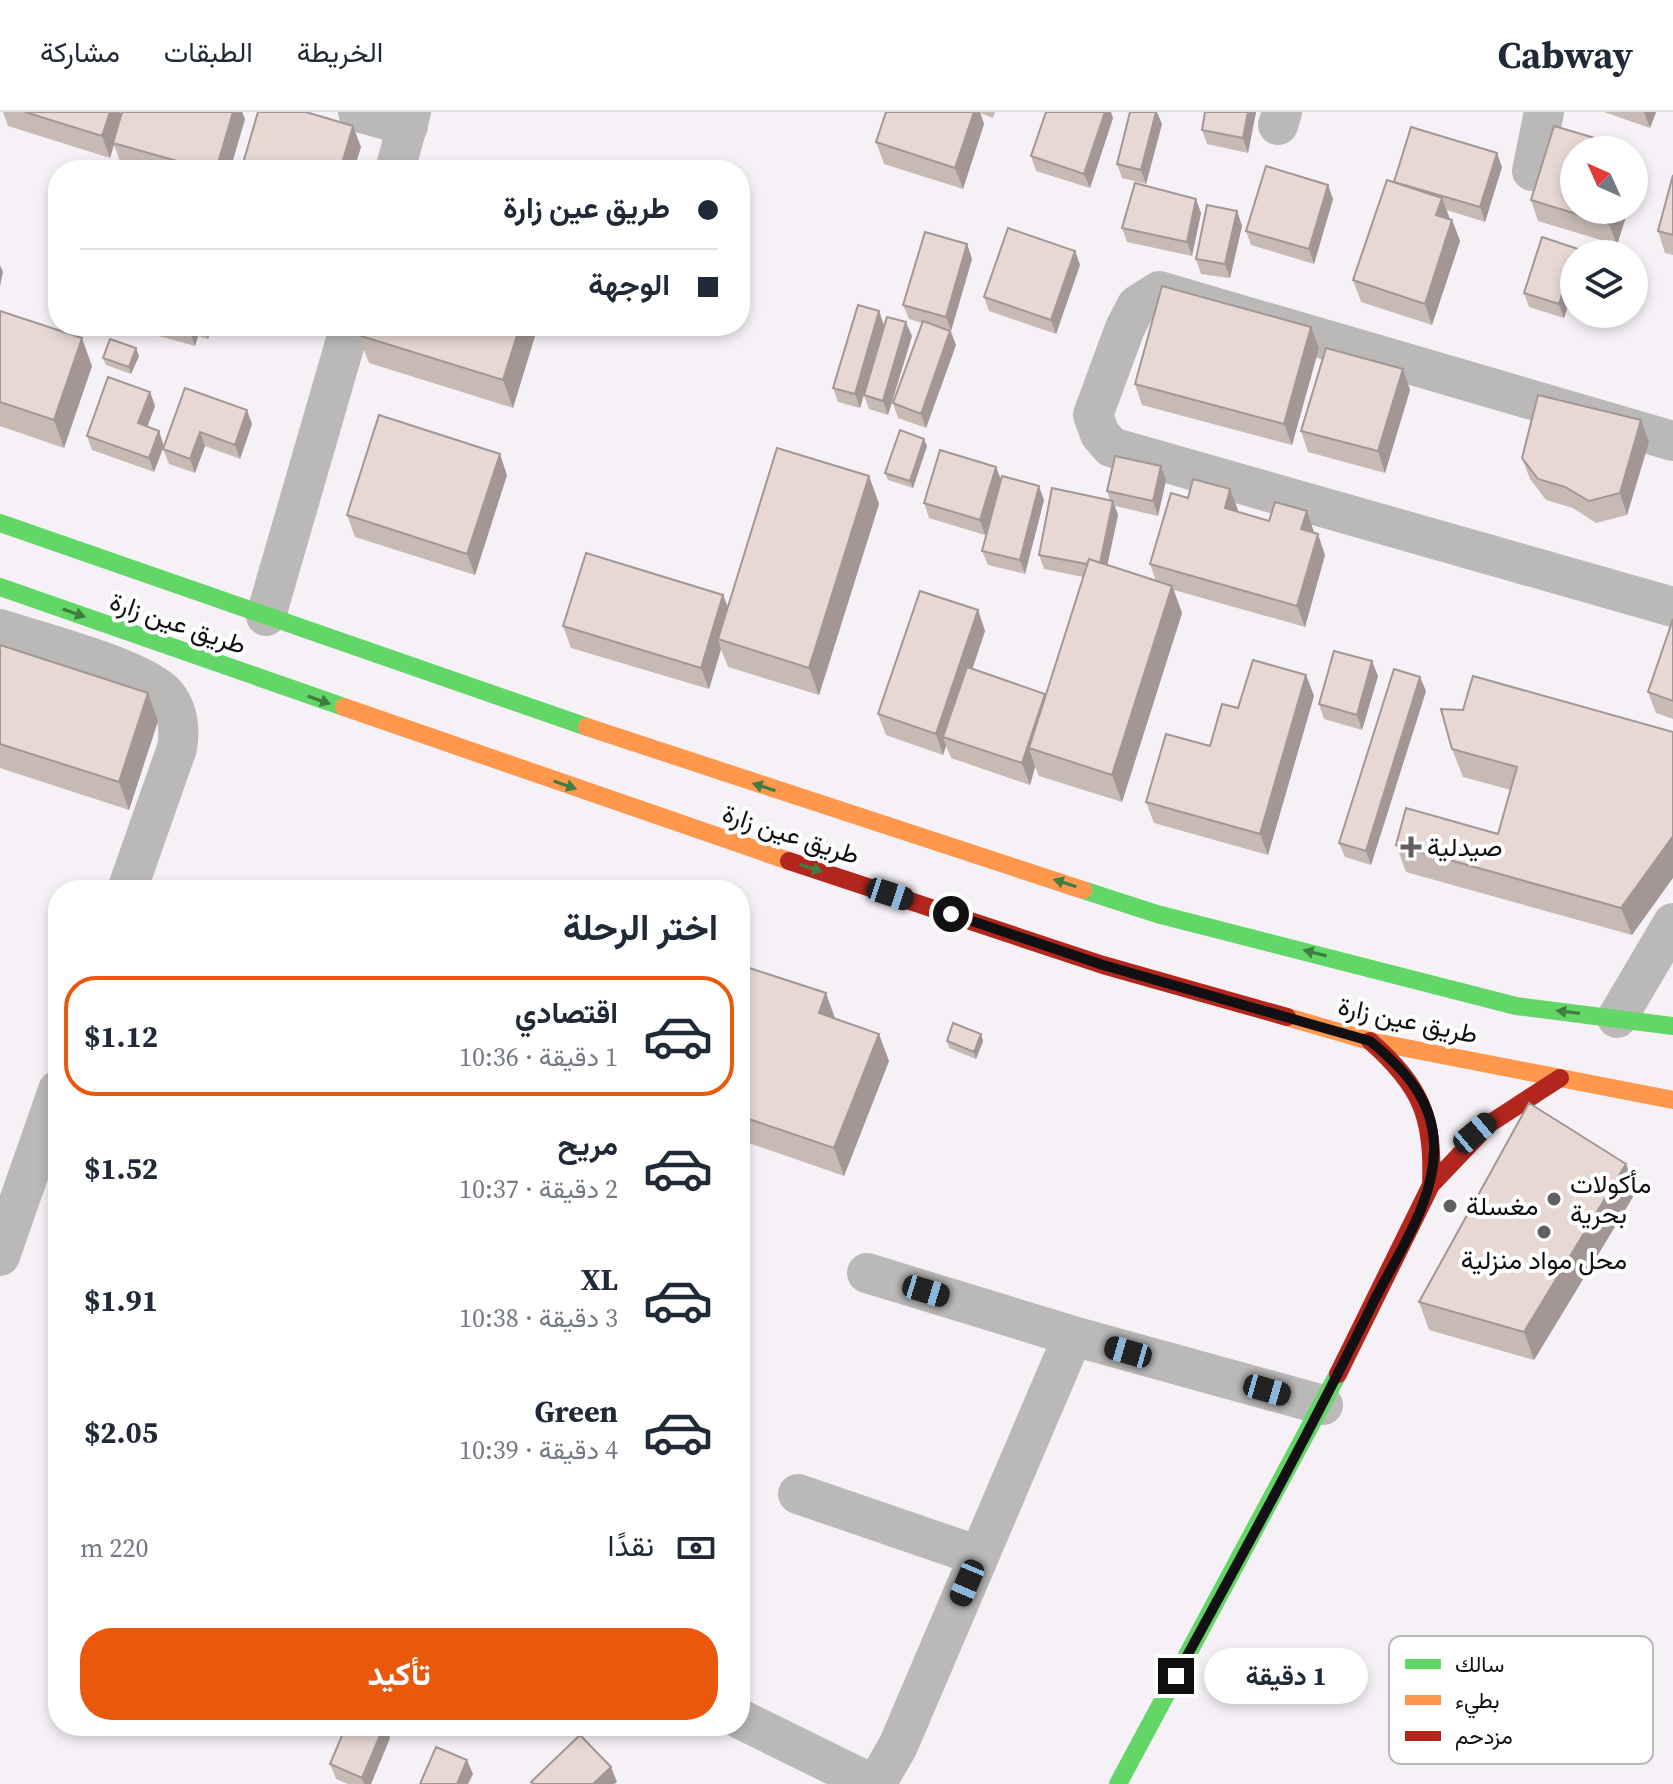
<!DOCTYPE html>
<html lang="ar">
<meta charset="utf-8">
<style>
:root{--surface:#fff;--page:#f6f6f7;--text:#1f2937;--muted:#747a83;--line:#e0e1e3;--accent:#ea580c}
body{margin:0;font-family:"Source Serif 4",Vazirmatn,serif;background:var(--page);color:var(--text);direction:rtl;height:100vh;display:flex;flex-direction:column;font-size:30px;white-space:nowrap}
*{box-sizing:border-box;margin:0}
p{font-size:26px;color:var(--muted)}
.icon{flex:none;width:44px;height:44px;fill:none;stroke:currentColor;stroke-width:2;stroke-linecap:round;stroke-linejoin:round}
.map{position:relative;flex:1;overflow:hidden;direction:ltr}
.side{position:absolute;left:48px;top:768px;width:702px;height:856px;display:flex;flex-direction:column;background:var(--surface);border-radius:32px;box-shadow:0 4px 12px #0003;direction:rtl}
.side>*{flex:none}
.top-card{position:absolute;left:48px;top:48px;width:702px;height:176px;border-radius:32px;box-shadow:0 4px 12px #0003;direction:rtl;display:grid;align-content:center;height:176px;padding:0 32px;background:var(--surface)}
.needle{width:52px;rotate:315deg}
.buttons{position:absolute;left:1560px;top:24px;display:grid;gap:16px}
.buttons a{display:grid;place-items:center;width:88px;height:88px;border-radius:50%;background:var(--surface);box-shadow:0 4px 12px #0003;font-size:40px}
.end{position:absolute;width:36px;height:36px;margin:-18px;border:10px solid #121012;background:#fff;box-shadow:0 0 0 4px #fff}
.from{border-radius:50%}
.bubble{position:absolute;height:56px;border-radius:28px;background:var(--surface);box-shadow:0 4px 12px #0003;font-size:26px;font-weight:700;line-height:56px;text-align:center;direction:rtl}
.car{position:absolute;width:24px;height:48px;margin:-24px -12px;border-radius:10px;box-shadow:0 0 6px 2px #0007;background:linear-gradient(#222 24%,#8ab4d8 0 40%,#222 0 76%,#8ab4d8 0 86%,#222 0)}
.top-card b{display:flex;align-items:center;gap:28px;height:76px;font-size:30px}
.top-card b+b{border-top:2px solid var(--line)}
.top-card i{width:20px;height:20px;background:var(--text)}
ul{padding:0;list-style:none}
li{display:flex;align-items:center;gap:24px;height:120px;margin:0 16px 12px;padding:0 16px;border:4px solid transparent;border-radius:32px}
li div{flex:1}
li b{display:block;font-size:30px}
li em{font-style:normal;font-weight:700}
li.on{border-color:var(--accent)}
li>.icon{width:72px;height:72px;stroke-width:1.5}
h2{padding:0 32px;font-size:36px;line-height:96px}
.pay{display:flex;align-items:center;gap:20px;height:88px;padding:0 32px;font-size:30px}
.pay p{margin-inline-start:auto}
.cta{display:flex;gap:16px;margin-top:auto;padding:16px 32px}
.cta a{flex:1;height:92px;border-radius:32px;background:var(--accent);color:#fff;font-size:32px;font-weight:700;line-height:92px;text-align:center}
header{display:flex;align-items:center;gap:48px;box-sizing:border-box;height:112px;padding:0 40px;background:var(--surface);border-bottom:2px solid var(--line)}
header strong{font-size:38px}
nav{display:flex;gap:44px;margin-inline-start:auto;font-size:28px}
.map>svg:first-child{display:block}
</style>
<header>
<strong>Cabway</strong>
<nav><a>الخريطة</a><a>الطبقات</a><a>مشاركة</a></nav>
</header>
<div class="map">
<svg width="1673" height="1672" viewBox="0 0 1673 1672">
<rect width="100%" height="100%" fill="#f5f1f6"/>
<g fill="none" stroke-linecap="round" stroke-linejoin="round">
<path stroke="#bab9b8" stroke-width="40" d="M358 0 408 14
M1278 13 1282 0
M395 58 411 0
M1532 59 1544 0
M1673 329 1159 179 1137 193 1125 216 1093 303 1100 322 1111 335 1673 495
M266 504 350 214
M0 517C36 529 146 557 166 583 179 599 180 618 177 636L127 778
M1617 906 1673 811
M0 1144 58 978
M867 1161 1073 1224 1323 1293
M798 1382 979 1444
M740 1607 872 1672
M876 1672 898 1634 1073 1224"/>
<path stroke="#63d668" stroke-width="18" d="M0 411 587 615
M0 475 344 595
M1083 778 1157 802 1516 894 1673 914
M1118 1672 1338 1262"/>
<path stroke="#ff974d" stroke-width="18" d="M344 595 789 749
M587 615 1083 778
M1287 905 1370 929 1673 988"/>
<path stroke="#b3261e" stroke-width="18" d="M789 749 1103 853 1287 905
M1370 929C1421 974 1434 1005 1431 1073
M1338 1262 1431 1073 1489 1012 1560 966"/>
</g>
<path fill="#c7bab5" d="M3 0H120L121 3 122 0H242L245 7 230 58H141L121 52 114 33 110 46 8 14Z
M886 0H995L993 6 980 1 984 12 963 77 884 52 876 30Z
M1256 0 1248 41 1207 32 1202 18Z
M1604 0H1656L1650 16Z
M1113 6 1090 76 1036 59 1031 44Z
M1162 12 1146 72 1122 66 1117 52Z
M1502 55 1485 110 1447 98 1450 107 1452 108 1460 129 1432 213 1361 190 1353 168 1395 70Z
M1673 63V143L1665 141 1658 119Z
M1333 87 1314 152 1251 133 1246 119Z
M1531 88 1628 98 1617 133 1538 109Z
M1237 99 1242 114 1230 166 1201 162 1196 147Z
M1201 101 1192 144 1127 130 1122 116Z
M967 132 972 147 951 219 956 233 926 316 898 306 893 291 922 211 909 207 903 193Z
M1075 139 1080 153 1056 222 989 199 984 185Z
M1574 142V179H1573L1564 206 1529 195 1524 181Z
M0 199 92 254 64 336 0 314Z
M879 199 884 214 860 296 838 290 833 276Z
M136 214H212L208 227 198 224 195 234 137 218Z
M538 214 513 296 369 251 358 223Z
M1311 215 1319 236 1292 333 1142 293 1135 272Z
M912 224 888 303 869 297 864 283Z
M139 244 131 262 106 253 103 246Z
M1403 257 1410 278 1385 361 1308 340 1301 319Z
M185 276 252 312 240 347 205 334 195 361 169 352 163 337Z
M150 280 155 294 147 315 154 360 92 338 87 324Z
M1641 308 1649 330 1627 403 1596 411 1573 396 1546 388 1530 367 1522 346Z
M927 334 913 376 888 368 885 361Z
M1161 354 1166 368 1158 404 1115 394 1118 403 1107 453 1156 469 1150 452 1188 386 1238 398 1237 400 1314 421 1325 443 1305 515 1174 478 1182 501 1122 690 1039 664 1035 655 1030 673 951 646 946 634 943 643 886 623 878 602 978 498 985 519 972 557 1046 583 1083 465 1044 457 1039 443 1110 388 1107 379Z
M507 363 475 463 355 425 347 403Z
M869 364 879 392 819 583 728 555 721 537 709 577 571 536 563 514 723 483 728 495Z
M1001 368 1044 388 1025 462 988 453 982 439 995 390 985 423 929 406 924 391Z
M1673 507V607L1656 601 1648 580Z
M0 533 158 609 129 698 0 656Z
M1306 563 1314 584 1268 743 1154 711 1146 690 1210 634Z
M1378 564 1362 618 1324 607 1319 592Z
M1426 579 1371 753 1345 745 1339 731Z
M1673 620 1632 823 1406 760 1396 733 1498 722 1511 678 1463 665 1452 637Z
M740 853 836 907 889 949 844 1064 740 1028Z
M981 922 983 929 976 947 949 936 947 929Z
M1626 1052 1636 1080 1534 1248 1429 1218 1419 1190Z
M390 1626 371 1672H348L336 1667 330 1652Z"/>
<path fill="#a29794" d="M110 0H120L122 5 110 46 102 24Z
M233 0H242L245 7 230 58H216Z
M974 0H980L984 12 963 77 955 56Z
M1105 0H1111L1113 6 1090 76 1084 62Z
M1156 0H1157L1162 12 1146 72 1141 58Z
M1248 0H1256L1248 41 1243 26Z
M1644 0H1656L1650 16Z
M353 14 361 35 354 58H340Z
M1497 41 1502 55 1485 110 1480 95Z
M1634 43 1640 59 1634 77Z
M1328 73 1333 87 1314 152 1309 137Z
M1442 86 1450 108 1436 103Z
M1196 87 1201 101 1192 144 1187 130Z
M1613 98H1628L1617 133 1609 112Z
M1237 99 1242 114 1230 166 1225 152Z
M1452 108 1460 129 1432 213 1425 192Z
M967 132 972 147 951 219 946 205Z
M1075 139 1080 153 1056 222 1051 208Z
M0 153 3 160 0 174Z
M1641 157 1646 172 1637 200 1634 190V179Z
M1568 164 1573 179 1564 206 1559 192Z
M879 199 884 214 860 296 855 282Z
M906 210 912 224 888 303 883 289Z
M188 214H194L198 224 195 234Z
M203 214H212L208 227Z
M520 214H538L513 296 503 268Z
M1311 215 1319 236 1292 333 1284 312Z
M950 219 956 233 926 316 921 302Z
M82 226 92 254 64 336 54 308Z
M136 236 139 244 131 262 129 255Z
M1403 257 1410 278 1385 361 1378 339Z
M150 280 155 294 143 326 138 311Z
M247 298 252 312 240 347 235 333Z
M1641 308 1649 330 1627 403 1620 381Z
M159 319 164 334 154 360 149 346Z
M200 320 205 334 195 361 190 347Z
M924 327 927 334 913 376 910 369Z
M500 342 507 363 475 463 467 442Z
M1161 354 1166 368 1158 404 1153 389Z
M996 355 1002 370 985 423 980 408Z
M869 364 879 392 819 583 809 556Z
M1039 374 1044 388 1025 462 1020 448Z
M1230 377 1238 398 1232 417 1225 396Z
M1113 389 1118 403 1104 469 1099 455Z
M1307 399 1314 420 1301 417Z
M1318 422 1325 443 1305 515 1297 494Z
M1172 474 1182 501 1122 690 1112 663Z
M723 483 731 504 718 527 721 537 709 577 701 556Z
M978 498 985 519 949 627 943 625 946 634 943 643 936 622Z
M1372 549 1378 564 1362 618 1357 603Z
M1306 563 1314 584 1268 743 1260 722Z
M1420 565 1426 579 1371 753 1366 739Z
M148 581 158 609 129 698 119 670Z
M1045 582 1029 636 1035 655 1030 673 1022 651Z
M1673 724V766L1632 823 1621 796Z
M826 881 836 909 819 901Z
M879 922 889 949 844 1064 834 1036Z
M981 922 983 929 976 947 974 940Z
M1626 1052 1636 1080 1534 1248 1524 1220Z
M384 1614H386L390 1626 371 1672H364L362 1666Z
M467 1648 473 1662 468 1672H457Z
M611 1655 617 1670 614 1672H593Z"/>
<path fill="#e7d8d3" stroke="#a29794" stroke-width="2" d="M25 0H110L102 24Z
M122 0H233L216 58H209L113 31Z
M258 0H306L353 14 340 58H241Z
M886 0H974L955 56 876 30Z
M1046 0H1105L1084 62 1031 44Z
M1130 0H1156L1141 58 1117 52Z
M1205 0H1248L1243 26 1202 18Z
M1554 14 1632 37 1574 38V98H1613L1609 112 1531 88Z
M1411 15 1497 41 1480 95 1394 70Z
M1266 54 1328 73 1309 137 1246 119Z
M1673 63V123L1658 119Z
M1387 68 1442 86 1436 103 1452 108 1425 192 1353 168Z
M1135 71 1196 87 1187 130 1122 116Z
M1207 93 1237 99 1225 152 1196 147Z
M1008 116 1075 139 1051 208 984 185Z
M925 120 967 132 946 205 903 193Z
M1542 125 1593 142H1574V166L1568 164 1559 192 1524 181Z
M1634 155 1641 157 1634 179Z
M1162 174 1311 215 1284 312 1135 272Z
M858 193 879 199 855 282 833 276Z
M0 199 82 226 54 308 0 290Z
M887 205 906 210 883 289 864 283Z
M923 209 950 219 921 302 893 291Z
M361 214H520L503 268 358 223Z
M110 227 136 236 129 255 103 246Z
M1326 236 1403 257 1378 339 1301 319Z
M108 265 150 280 138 311 159 319 149 346 87 324Z
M185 276 247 298 235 333 200 320 190 347 163 337Z
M1538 283 1641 308 1620 381 1589 389 1565 375 1538 367 1522 346Z
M379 303 500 342 467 442 347 403Z
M900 318 924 327 910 369 885 361Z
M777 336 869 364 809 556 718 527Z
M940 338 996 355 980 408 924 391Z
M1115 344 1161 354 1153 389 1107 379Z
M1002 364 1039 374 1020 448 982 439Z
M1193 367 1230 377 1225 396 1269 409 1275 390 1307 399 1301 417 1318 422 1297 494 1150 452 1171 381 1188 386Z
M1052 376 1113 389 1100 451 1089 447 1087 452 1039 443Z
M586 441 723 483 701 556 563 514Z
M1089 447 1172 474 1112 663 1029 636Z
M920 479 978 498 936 622 878 602Z
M1673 507V589L1648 580Z
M0 533 148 581 119 670 0 632Z
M1334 539 1372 549 1357 603 1319 592Z
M1253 548 1306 563 1260 722 1146 690 1166 622 1210 634 1222 592 1238 596Z
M967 555 1045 582 1022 651 943 625Z
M1394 557 1420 565 1366 739 1339 731Z
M1473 564 1673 620V724L1621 796 1396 733 1406 696 1498 722 1517 655 1452 637 1441 597 1463 598Z
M740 853 826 881 819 901 879 922 834 1036 740 1004Z
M953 911 981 922 974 940 947 929Z
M1529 991 1626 1052 1524 1220 1419 1190Z
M346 1614H384L362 1666 330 1652Z
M580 1623 611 1655 593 1672H534L531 1670Z
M436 1635 467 1648 457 1672H420Z"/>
<defs><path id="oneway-solid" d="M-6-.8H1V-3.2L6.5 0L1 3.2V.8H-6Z" transform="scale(2)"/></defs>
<g fill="#3f7d41">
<use href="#oneway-solid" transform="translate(74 501) rotate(19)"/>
<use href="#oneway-solid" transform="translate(319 588) rotate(19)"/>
<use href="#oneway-solid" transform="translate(565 673) rotate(19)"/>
<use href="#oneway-solid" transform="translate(764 675) rotate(-162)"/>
<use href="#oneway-solid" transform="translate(811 756) rotate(18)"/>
<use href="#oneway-solid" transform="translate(1065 771) rotate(-162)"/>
<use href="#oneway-solid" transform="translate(1315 841) rotate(-166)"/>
<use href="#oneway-solid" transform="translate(1568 900) rotate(-173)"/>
</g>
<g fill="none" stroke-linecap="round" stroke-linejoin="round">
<path stroke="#121012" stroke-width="10" d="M951 802 1103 853 1370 929C1403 956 1433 987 1434 1033 1436 1088 1398 1141 1374 1189 1312 1316 1244 1440 1176 1564"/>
</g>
<g fill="#615f62" stroke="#fff" stroke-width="3">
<path d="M1407 723h8v8h8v8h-8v8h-8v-8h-8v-8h8z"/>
<circle cx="1554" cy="1087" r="8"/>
<circle cx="1450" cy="1094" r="8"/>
<circle cx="1544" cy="1120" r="8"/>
</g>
<g text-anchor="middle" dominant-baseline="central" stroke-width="8" stroke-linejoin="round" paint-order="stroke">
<g font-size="26" fill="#121012" stroke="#fff">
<text transform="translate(178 511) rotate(19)">طريق عين زارة</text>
<text transform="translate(791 722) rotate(18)">طريق عين زارة</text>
<text transform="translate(1408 908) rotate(12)">طريق عين زارة</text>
</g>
<g font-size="26" fill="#121012" stroke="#fff" text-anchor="start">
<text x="1427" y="735">صيدلية</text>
<text x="1570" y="1072">مأكولات<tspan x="1570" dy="30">بحرية</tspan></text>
<text x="1466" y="1094">مغسلة</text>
<text x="1544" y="1148" text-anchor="middle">محل مواد منزلية</text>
</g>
</g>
<rect x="1389" y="1524" width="264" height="128" rx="12" fill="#fff" stroke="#b8b7b8" stroke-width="2"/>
<rect x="1405" y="1547" width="36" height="10" fill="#63d668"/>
<rect x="1405" y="1583" width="36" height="10" fill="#ff974d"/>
<rect x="1405" y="1619" width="36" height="10" fill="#b3261e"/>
<g font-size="22" fill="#121012">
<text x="1455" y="1560">سالك</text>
<text x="1455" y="1596">بطيء</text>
<text x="1455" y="1632">مزدحم</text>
</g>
</svg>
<div class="buttons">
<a><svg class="needle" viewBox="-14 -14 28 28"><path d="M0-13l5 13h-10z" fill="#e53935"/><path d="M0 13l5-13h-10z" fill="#747a83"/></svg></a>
<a><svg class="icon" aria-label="layers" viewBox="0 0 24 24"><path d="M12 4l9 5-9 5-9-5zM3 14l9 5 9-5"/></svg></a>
</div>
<i class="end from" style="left:951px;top:802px"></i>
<i class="end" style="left:1176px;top:1564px"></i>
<div class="bubble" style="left:1204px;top:1536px;width:164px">1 دقيقة</div>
<i class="car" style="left:890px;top:782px;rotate:108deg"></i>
<i class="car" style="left:1475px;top:1021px;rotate:50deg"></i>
<i class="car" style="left:926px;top:1179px;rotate:107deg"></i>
<i class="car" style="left:1128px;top:1240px;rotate:286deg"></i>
<i class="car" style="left:1267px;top:1278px;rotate:106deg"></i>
<i class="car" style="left:967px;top:1471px;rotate:203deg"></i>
<div class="top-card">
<b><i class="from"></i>طريق عين زارة</b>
<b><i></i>الوجهة</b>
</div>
<section class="side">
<h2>اختر الرحلة</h2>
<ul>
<li class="on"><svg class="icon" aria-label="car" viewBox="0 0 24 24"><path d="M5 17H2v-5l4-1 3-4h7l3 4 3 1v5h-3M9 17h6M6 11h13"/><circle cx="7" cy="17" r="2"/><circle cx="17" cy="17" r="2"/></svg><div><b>اقتصادي</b><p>1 دقيقة · 10:36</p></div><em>$1.12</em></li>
<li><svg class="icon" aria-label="car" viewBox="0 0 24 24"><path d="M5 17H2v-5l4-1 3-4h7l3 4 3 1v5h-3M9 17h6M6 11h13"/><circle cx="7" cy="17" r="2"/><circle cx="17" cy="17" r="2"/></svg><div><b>مريح</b><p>2 دقيقة · 10:37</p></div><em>$1.52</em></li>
<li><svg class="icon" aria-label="car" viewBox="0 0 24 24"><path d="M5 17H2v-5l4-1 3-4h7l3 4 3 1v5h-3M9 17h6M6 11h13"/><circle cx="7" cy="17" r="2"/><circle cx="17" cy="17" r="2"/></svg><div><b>XL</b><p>3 دقيقة · 10:38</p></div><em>$1.91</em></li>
<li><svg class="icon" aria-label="car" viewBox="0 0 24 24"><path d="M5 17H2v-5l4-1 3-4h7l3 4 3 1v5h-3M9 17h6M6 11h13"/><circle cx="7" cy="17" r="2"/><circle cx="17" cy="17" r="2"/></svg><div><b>Green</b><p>4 دقيقة · 10:39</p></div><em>$2.05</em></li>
</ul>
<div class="pay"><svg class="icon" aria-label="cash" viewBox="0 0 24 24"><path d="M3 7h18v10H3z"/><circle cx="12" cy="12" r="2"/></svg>نقدًا<p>220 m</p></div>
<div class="cta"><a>تأكيد</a></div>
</section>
</div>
